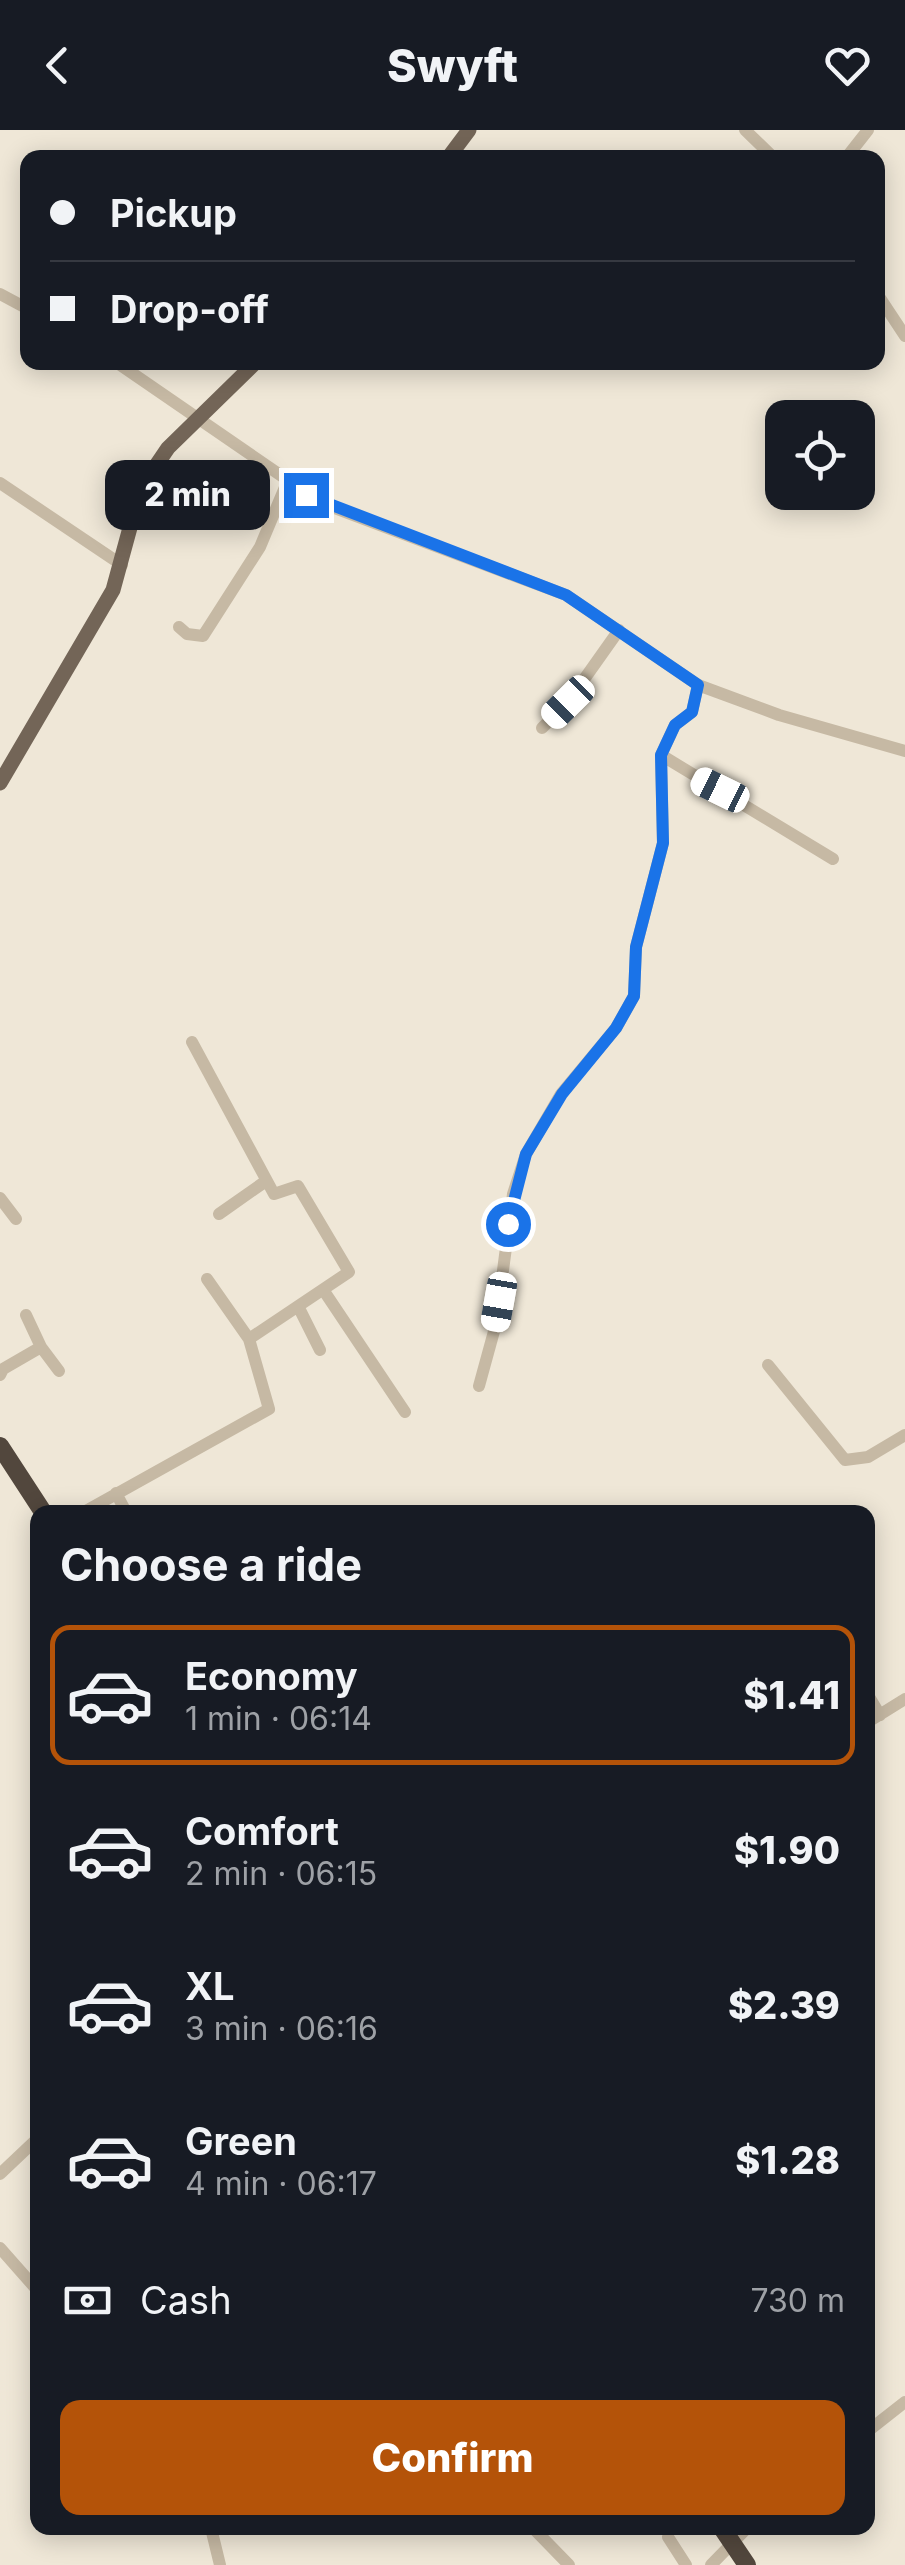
<!DOCTYPE html>
<meta charset="utf-8">
<style>
:root{--surface:#171b24;--page:#20242c;--text:#f1f3f6;--muted:#9ea1a6;--line:#363941;--accent:#b45309}
body{margin:0;font-family:Inter,sans-serif;background:var(--page);color:var(--text);height:100vh;display:flex;flex-direction:column;font-size:38px;white-space:nowrap}
*{box-sizing:border-box;margin:0}
p{font-size:32px;color:var(--muted)}
.icon{flex:none;width:55px;height:55px;fill:none;stroke:currentColor;stroke-width:2;stroke-linecap:round;stroke-linejoin:round}
.map{position:relative;flex:1;overflow:hidden}
.side{position:absolute;left:30px;top:1375px;width:845px;height:1030px;display:flex;flex-direction:column;background:var(--surface);border-radius:20px;box-shadow:0 5px 25px #0003}
.side>*{flex:none}
.guide{position:absolute;left:20px;top:20px;width:865px;height:220px;border-radius:20px;box-shadow:0 5px 25px #0003;display:grid;align-content:center;height:220px;padding:0 30px;background:var(--surface)}
.buttons{position:absolute;left:765px;top:270px;display:grid;gap:20px}
.buttons a{display:grid;place-items:center;width:110px;height:110px;border-radius:20px;background:var(--surface);box-shadow:0 5px 25px #0003;font-size:50px}
.end{position:absolute;width:45px;height:45px;margin:-22px;border:12px solid #1a73e8;background:#fff;box-shadow:0 0 0 5px #fff}
.from{border-radius:50%}
.bubble{position:absolute;height:70px;border-radius:20px;background:var(--surface);box-shadow:0 5px 25px #0003;font-size:32px;font-weight:800;line-height:70px;text-align:center}
.car{position:absolute;width:30px;height:60px;margin:-30px -15px;border-radius:12px;box-shadow:0 0 8px 2px #0007;background:linear-gradient(#fff 24%,#345 0 40%,#fff 0 76%,#345 0 86%,#fff 0)}
.guide b{display:flex;align-items:center;gap:35px;height:95px;font-size:38px}
.guide b+b{border-top:2px solid var(--line)}
.guide i{width:25px;height:25px;background:var(--text)}
ul{padding:0;list-style:none}
li{display:flex;align-items:center;gap:30px;height:140px;margin:0 20px 15px;padding:0 10px;border:5px solid transparent;border-radius:20px}
li div{flex:1}
li b{display:block;font-size:38px}
li em{font-style:normal;font-weight:800}
li.active{border-color:var(--accent)}
li>.icon{width:90px;height:90px;stroke-width:1.5}
h2{padding:0 30px;font-size:45px;line-height:120px}
.pay{display:flex;align-items:center;gap:25px;height:110px;padding:0 30px;font-size:38px}
.pay p{margin-inline-start:auto}
.primary-button{display:flex;gap:20px;margin-top:auto;padding:20px 30px}
.primary-button a{flex:1;height:115px;border-radius:20px;background:var(--accent);color:#fff;font-size:40px;font-weight:800;line-height:115px;text-align:center}
header{display:flex;justify-content:space-between;align-items:center;height:130px;padding:0 30px;background:var(--surface);font-size:45px;font-weight:800}
.map>svg:first-child{display:block}
</style>
<header><svg class="icon" aria-label="back" viewBox="0 0 24 24"><path d="M15 5l-7 7 7 7"/></svg>Swyft<svg class="icon" aria-label="heart" viewBox="0 0 24 24"><path d="M12 20l-8-8c-3-5 5-10 8-4 3-6 11-1 8 4z"/></svg></header>
<div class="map">
<svg width="905" height="2435" viewBox="0 0 905 2435">
<rect width="100%" height="100%" fill="#efe7d7"/>
<g fill="none" stroke-linecap="round" stroke-linejoin="round">
<path stroke="#c6b9a4" stroke-width="12" d="M745 0 774 28
M846 28 868 0
M0 164 28 179
M878 165 905 206
M116 232 321 373 566 465 698 555 779 585 905 621
M0 353 122 435
M179 497 187 504 203 506 260 417 288 350
M542 598 568 572 619 500
M661 625 833 729
M192 912 274 1064 298 1056 349 1142 249 1209
M0 1068 16 1089
M219 1084 266 1051
M324 1161 405 1282
M299 1178 320 1220
M26 1185 41 1217 59 1241
M768 1235 845 1330 868 1327 905 1305
M0 1245 3 1239 41 1217
M479 1256 496 1194 513 1064 526 1024 561 964 616 898 634 866 636 817 663 713 661 625 675 595 692 582 698 555
M116 1363 126 1382
M84 1382 269 1279 249 1209 207 1149
M868 1565 880 1585
M868 1592 905 1569
M0 2044 38 2008
M0 2118 38 2161
M868 2301 905 2272
M211 2398 220 2435
M533 2398 569 2435
M668 2407 686 2435
M711 2435 747 2398"/>
<path stroke="#736557" stroke-width="15" d="M448 28 469 0
M0 653 113 460 137 372 151 343 168 318 256 232"/>
<path stroke="#52473d" stroke-width="18" d="M0 1316 43 1382
M722 2398 747 2435"/>
</g>
<g fill="none" stroke-linecap="round" stroke-linejoin="round">
<path stroke="#1a73e8" stroke-width="12" d="M306 365 566 465 698 555 692 582 675 595 661 625 663 713 636 817 634 866 616 898 562 964 526 1024 508 1094"/>
</g>
</svg>
<div class="buttons">
<a><svg class="icon" aria-label="locate" viewBox="0 0 24 24"><circle cx="12" cy="12" r="6"/><path d="M12 2v4M12 18v4M2 12h4M18 12h4"/></svg></a>
</div>
<i class="end from" style="left:508px;top:1094px"></i>
<i class="end" style="left:306px;top:365px"></i>
<div class="bubble" style="left:105px;top:330px;width:165px">2 min</div>
<i class="car" style="left:568px;top:572px;rotate:225deg"></i>
<i class="car" style="left:720px;top:660px;rotate:296deg"></i>
<i class="car" style="left:499px;top:1172px;rotate:190deg"></i>
<div class="guide">
<b><i class="from"></i>Pickup</b>
<b><i></i>Drop-off</b>
</div>
<section class="side">
<h2>Choose a ride</h2>
<ul>
<li class="active"><svg class="icon" aria-label="car" viewBox="0 0 24 24"><path d="M5 17H2v-5l4-1 3-4h7l3 4 3 1v5h-3M9 17h6M6 11h13"/><circle cx="7" cy="17" r="2"/><circle cx="17" cy="17" r="2"/></svg><div><b>Economy</b><p>1 min · 06:14</p></div><em>$1.41</em></li>
<li><svg class="icon" aria-label="car" viewBox="0 0 24 24"><path d="M5 17H2v-5l4-1 3-4h7l3 4 3 1v5h-3M9 17h6M6 11h13"/><circle cx="7" cy="17" r="2"/><circle cx="17" cy="17" r="2"/></svg><div><b>Comfort</b><p>2 min · 06:15</p></div><em>$1.90</em></li>
<li><svg class="icon" aria-label="car" viewBox="0 0 24 24"><path d="M5 17H2v-5l4-1 3-4h7l3 4 3 1v5h-3M9 17h6M6 11h13"/><circle cx="7" cy="17" r="2"/><circle cx="17" cy="17" r="2"/></svg><div><b>XL</b><p>3 min · 06:16</p></div><em>$2.39</em></li>
<li><svg class="icon" aria-label="car" viewBox="0 0 24 24"><path d="M5 17H2v-5l4-1 3-4h7l3 4 3 1v5h-3M9 17h6M6 11h13"/><circle cx="7" cy="17" r="2"/><circle cx="17" cy="17" r="2"/></svg><div><b>Green</b><p>4 min · 06:17</p></div><em>$1.28</em></li>
</ul>
<div class="pay"><svg class="icon" aria-label="cash" viewBox="0 0 24 24"><path d="M3 7h18v10H3z"/><circle cx="12" cy="12" r="2"/></svg>Cash<p>730 m</p></div>
<div class="primary-button"><a>Confirm</a></div>
</section>
</div>
